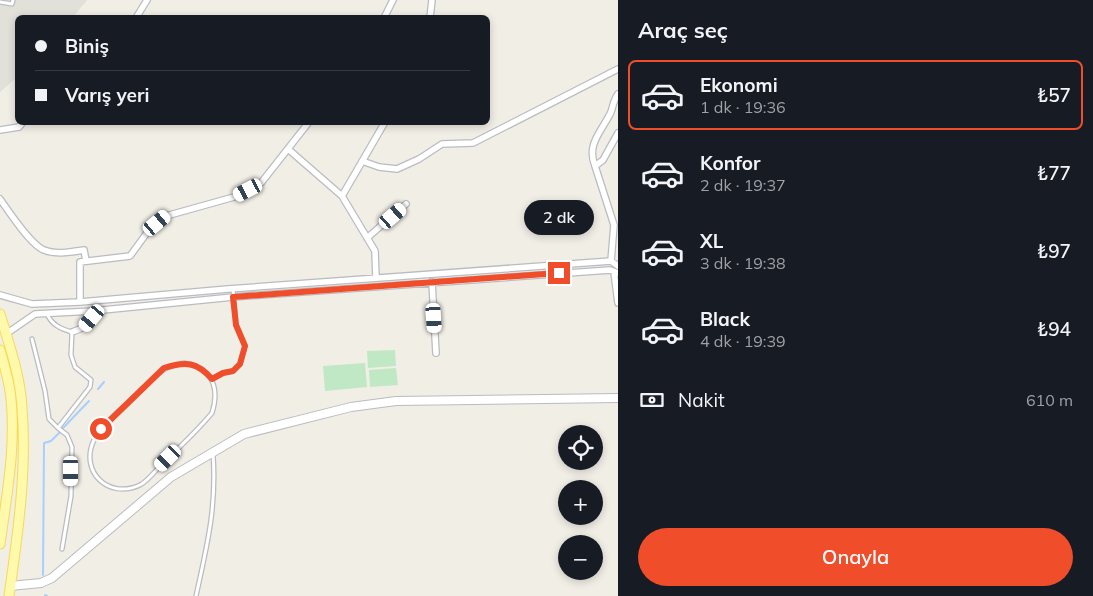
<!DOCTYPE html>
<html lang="tr">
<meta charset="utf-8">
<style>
:root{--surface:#171b24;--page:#20242c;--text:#f1f3f6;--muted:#9ea1a6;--line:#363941;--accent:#f04d2b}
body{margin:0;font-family:Mulish,sans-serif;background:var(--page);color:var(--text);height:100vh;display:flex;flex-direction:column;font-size:19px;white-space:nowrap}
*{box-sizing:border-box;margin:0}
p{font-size:16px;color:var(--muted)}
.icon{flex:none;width:28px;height:28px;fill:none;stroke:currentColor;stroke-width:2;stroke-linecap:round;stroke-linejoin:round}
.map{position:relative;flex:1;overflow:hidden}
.panel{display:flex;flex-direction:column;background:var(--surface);width:475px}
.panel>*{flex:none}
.guide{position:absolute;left:15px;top:15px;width:475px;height:110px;border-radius:8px;box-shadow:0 2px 8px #0003;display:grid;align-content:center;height:110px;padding:0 20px;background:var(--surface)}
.fabs{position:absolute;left:558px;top:425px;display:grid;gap:10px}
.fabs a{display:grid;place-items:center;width:45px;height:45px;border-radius:50%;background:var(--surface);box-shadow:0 2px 8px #0003;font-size:25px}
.end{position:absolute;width:22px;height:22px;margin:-11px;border:6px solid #f04d2b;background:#fff;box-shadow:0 0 0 2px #fff}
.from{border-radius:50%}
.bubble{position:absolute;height:35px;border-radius:18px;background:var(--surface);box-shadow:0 2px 8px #0003;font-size:16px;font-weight:600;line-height:35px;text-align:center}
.car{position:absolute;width:15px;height:30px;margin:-15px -8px;border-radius:6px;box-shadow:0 0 4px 1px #0007;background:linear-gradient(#fff 24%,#345 0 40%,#fff 0 76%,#345 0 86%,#fff 0)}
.guide b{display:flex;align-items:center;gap:18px;height:48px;font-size:19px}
.guide b+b{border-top:1px solid var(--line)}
.guide i{width:12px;height:12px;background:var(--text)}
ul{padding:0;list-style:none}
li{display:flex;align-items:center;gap:15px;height:70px;margin:0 10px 8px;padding:0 10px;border:2px solid transparent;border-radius:8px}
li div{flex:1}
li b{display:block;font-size:19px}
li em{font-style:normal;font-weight:600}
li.active{border-color:var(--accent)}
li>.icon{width:45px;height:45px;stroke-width:1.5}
h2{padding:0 20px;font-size:22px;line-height:60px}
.pay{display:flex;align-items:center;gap:12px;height:55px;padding:0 20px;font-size:19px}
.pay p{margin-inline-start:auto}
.primary-button{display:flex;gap:10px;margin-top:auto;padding:10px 20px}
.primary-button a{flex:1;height:58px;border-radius:30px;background:var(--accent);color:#fff;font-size:20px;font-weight:600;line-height:58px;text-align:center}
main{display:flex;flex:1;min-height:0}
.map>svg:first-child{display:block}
</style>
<main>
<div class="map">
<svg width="618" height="596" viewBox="0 0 618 596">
<rect width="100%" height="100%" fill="#f0eee5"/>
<path fill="#e1e0d9" d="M0 0H87L73 17 18 18 17 77 0 92Z"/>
<path fill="#c1e8c5" d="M395 350 396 366 368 368 367 351Z
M365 363 367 387 325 391 323 366Z
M396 368 398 385 370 387 369 370Z"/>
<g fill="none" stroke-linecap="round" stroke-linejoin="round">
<path stroke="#a6d0ff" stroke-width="2" d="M98 389 104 382
M62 429 89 401
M43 575 44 443 51 441 60 432
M45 595 47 596"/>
<defs>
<path id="service" d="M0 2 12 4 13 0
M32 339 45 391 49 419 58 428 90 387 91 380 75 367 71 355 72 332C61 329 52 325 47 314
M184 363C212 368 220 387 212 413 197 431 179 448 162 464 155 471 148 481 140 485 108 500 79 471 94 440 101 424 123 408 135 396 152 380 160 366 184 363Z
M212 379 223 373 233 371 240 364 245 346 236 325 233 289
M58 428 67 435 72 447 71 496 62 549
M196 596C207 546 217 506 213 454"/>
<path id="minor" d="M136 18 147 0
M384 18 393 0
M430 18 432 0
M0 130 19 127 23 122
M288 149 342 196
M362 161 379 167 397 169 419 159 442 144 473 143 618 69
M595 166C586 144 602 131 611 112 613 106 614 99 618 94
M0 199C9 212 31 245 44 250 56 255 71 252 84 250L86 261
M367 238 406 204
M611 261 614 225 595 166 603 160 618 133
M614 272 618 303
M376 278 375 251 342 196 385 122
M432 282 436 353
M0 295 32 304 80 302 228 289 611 261 618 266
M80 302V262L130 256 149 230 166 216 234 197 261 183 309 122
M72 332C84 328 91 324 93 311
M6 334 35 314 93 311 233 297 610 270 618 273"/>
<path id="tertiary" d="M10 586 41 583 52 578 171 477 244 434 351 407 396 401 618 398"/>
<path id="primary" d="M0 314C9 344 20 375 22 407 27 470 18 533 9 596
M0 350C4 364 8 378 10 391 17 441 7 494 0 544"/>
</defs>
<use href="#service" stroke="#babcc1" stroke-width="5.5"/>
<use href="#minor" stroke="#babcc1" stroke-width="8"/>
<use href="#tertiary" stroke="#babcc1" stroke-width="10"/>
<use href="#primary" stroke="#f7d957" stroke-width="11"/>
<use href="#service" stroke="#fff" stroke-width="3"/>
<use href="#minor" stroke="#fff" stroke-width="5.5"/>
<use href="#tertiary" stroke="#fff" stroke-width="8"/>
<use href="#primary" stroke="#fff9ab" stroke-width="9"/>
</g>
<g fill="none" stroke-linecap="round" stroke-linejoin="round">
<path stroke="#f04d2b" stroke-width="6" d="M101 429 164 368C186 361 197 362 212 379L223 373 233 371 240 364 245 346 236 325 233 297 559 273"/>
</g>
</svg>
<div class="fabs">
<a><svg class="icon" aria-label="locate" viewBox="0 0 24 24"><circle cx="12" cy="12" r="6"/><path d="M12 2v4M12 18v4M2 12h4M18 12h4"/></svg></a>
<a>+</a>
<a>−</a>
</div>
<i class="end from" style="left:101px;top:429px"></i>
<i class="end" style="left:559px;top:273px"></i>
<div class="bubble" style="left:524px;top:200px;width:70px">2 dk</div>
<i class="car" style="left:248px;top:190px;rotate:243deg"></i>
<i class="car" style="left:393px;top:216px;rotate:49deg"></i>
<i class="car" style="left:157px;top:223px;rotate:50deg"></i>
<i class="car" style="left:92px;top:318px;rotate:220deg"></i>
<i class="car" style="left:434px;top:318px;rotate:176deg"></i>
<i class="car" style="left:168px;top:458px;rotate:225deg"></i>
<i class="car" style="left:71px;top:471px;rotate:180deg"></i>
<div class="guide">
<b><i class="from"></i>Biniş</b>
<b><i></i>Varış yeri</b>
</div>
</div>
<section class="panel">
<h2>Araç seç</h2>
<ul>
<li class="active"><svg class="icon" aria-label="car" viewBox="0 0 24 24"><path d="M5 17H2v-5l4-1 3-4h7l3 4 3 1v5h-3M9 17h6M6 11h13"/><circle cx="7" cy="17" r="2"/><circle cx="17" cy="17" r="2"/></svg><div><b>Ekonomi</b><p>1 dk · 19:36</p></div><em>₺57</em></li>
<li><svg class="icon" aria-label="car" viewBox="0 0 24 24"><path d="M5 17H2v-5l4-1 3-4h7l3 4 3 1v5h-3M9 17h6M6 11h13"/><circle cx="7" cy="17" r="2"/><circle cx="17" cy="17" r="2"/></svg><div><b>Konfor</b><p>2 dk · 19:37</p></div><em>₺77</em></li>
<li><svg class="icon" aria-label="car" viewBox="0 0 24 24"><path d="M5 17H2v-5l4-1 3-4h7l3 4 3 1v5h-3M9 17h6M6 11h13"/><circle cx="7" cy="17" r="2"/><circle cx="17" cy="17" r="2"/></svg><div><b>XL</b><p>3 dk · 19:38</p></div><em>₺97</em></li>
<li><svg class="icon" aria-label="car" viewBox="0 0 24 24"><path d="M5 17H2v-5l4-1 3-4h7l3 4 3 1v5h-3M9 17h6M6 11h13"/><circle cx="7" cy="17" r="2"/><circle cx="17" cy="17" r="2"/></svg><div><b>Black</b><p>4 dk · 19:39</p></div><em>₺94</em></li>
</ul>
<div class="pay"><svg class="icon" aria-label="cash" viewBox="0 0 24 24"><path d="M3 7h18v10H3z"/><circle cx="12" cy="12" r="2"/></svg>Nakit<p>610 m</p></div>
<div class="primary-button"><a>Onayla</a></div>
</section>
</main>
